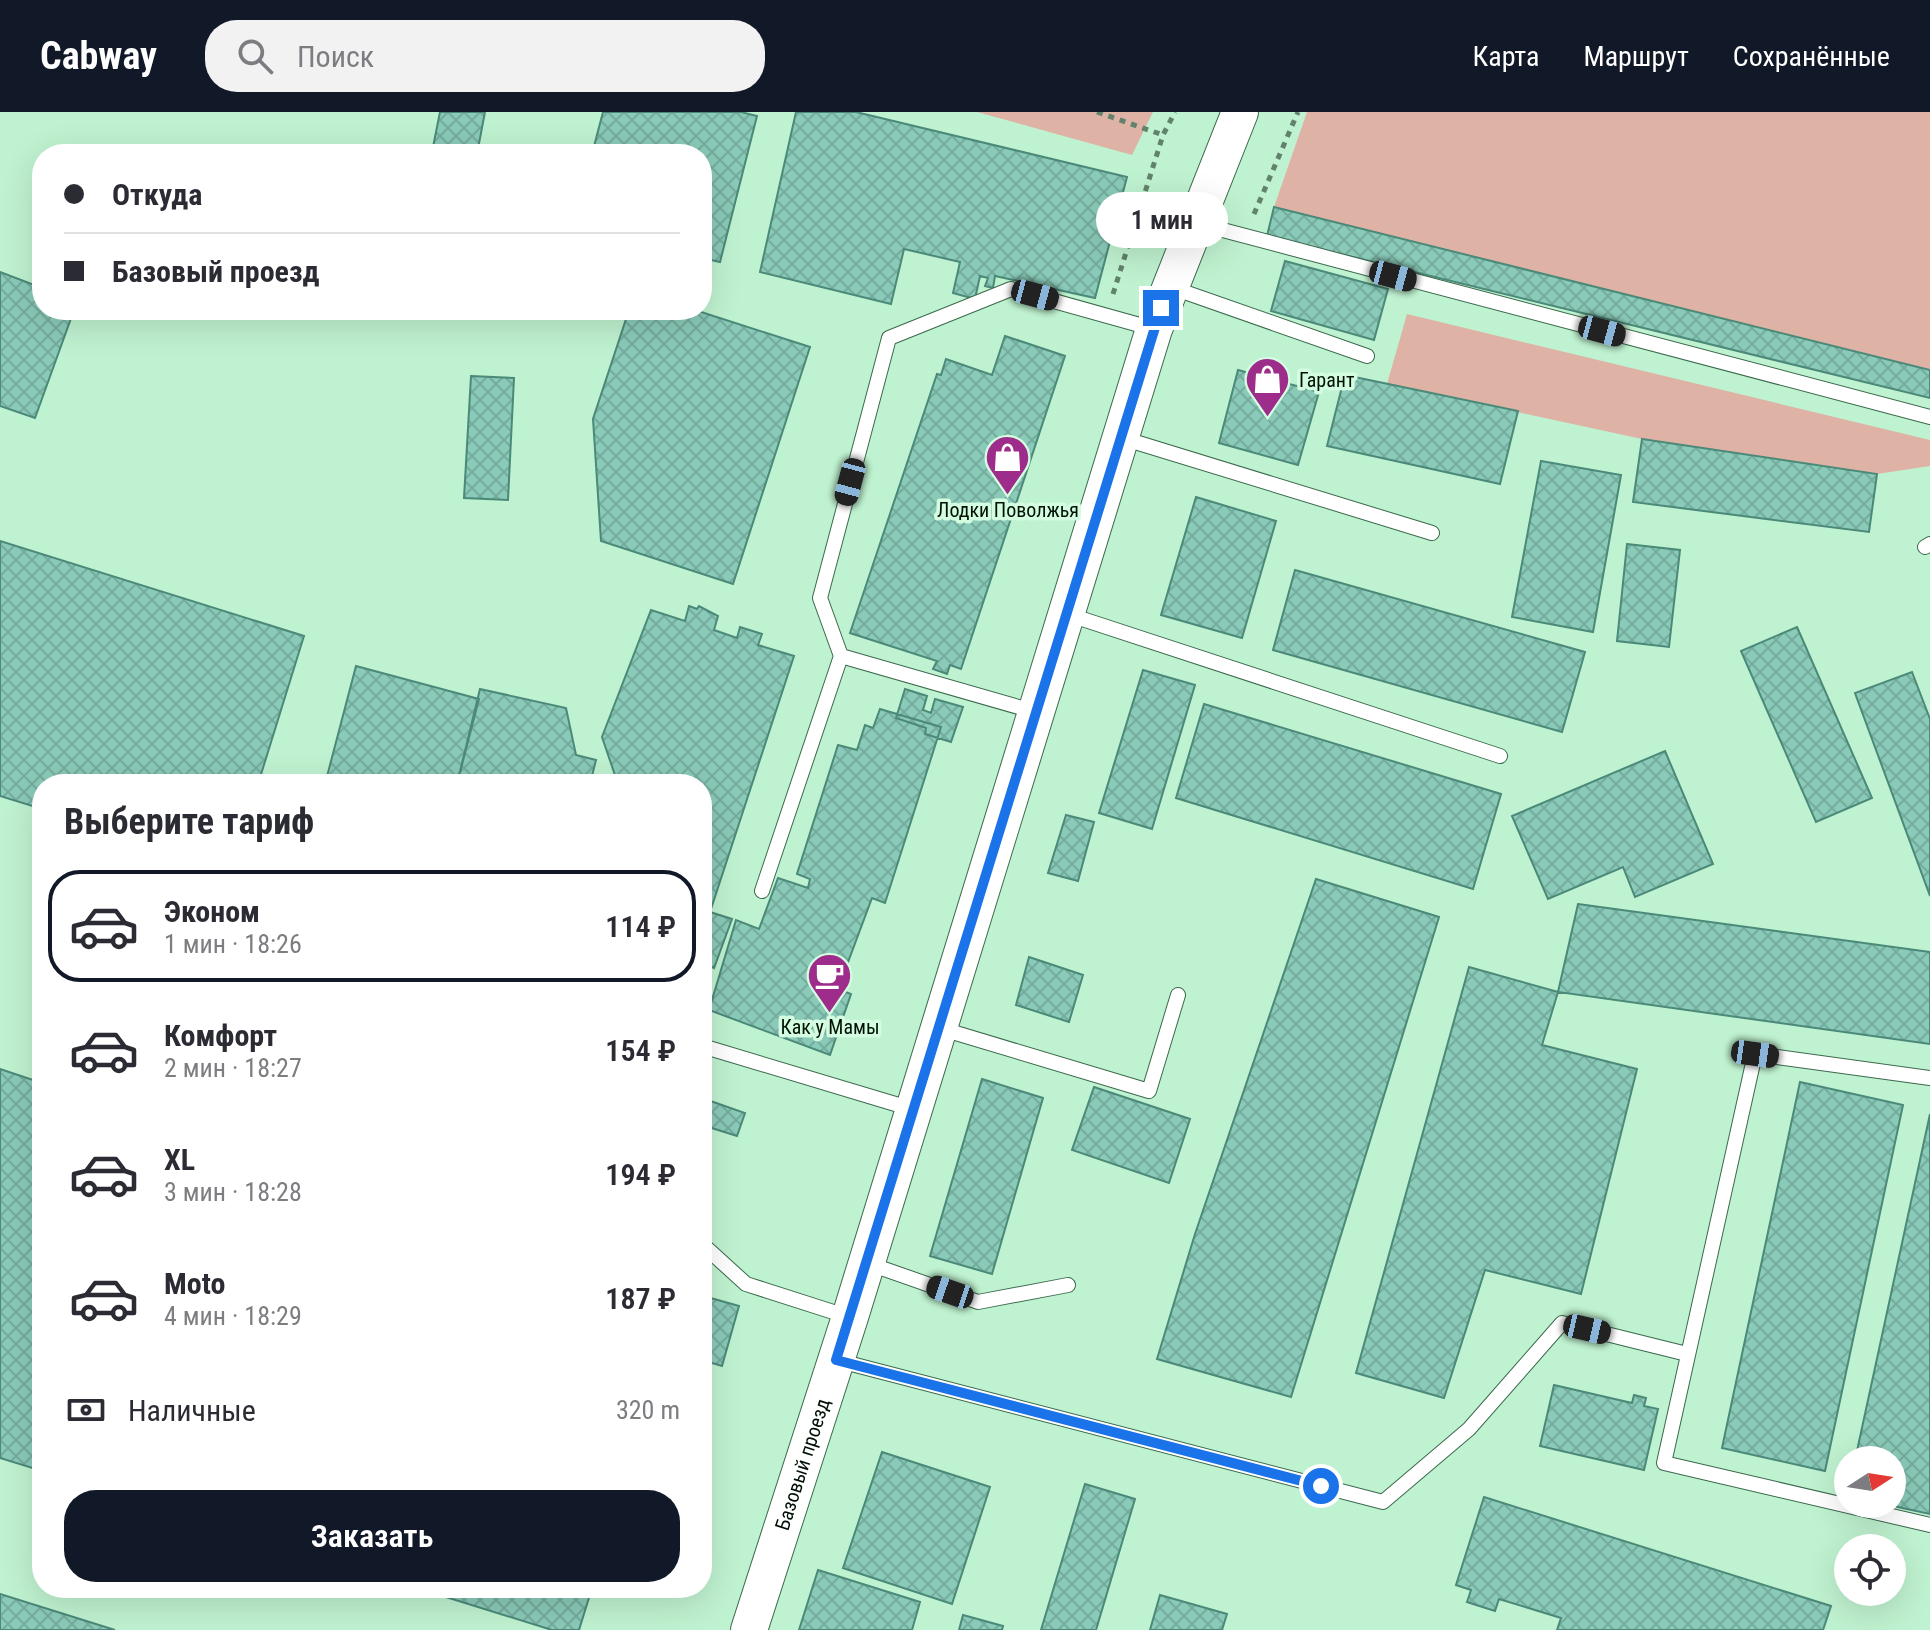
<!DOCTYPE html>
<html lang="ru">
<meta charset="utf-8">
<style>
:root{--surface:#fff;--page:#f2f2f3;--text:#2b2b33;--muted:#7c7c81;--line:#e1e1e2;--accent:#111827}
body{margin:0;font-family:"Roboto Condensed",sans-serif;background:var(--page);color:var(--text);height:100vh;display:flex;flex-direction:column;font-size:30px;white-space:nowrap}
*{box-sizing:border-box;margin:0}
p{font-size:26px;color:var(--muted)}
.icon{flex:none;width:44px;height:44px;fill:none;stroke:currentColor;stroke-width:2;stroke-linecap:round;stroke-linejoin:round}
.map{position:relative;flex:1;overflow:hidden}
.sheet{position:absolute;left:32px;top:662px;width:680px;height:824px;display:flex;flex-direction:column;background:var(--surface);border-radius:32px;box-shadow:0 8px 32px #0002}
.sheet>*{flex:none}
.hud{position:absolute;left:32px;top:32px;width:680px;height:176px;border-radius:32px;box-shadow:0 8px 32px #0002;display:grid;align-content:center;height:176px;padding:0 32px;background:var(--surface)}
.needle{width:52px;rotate:78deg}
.buttons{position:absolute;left:1834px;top:1334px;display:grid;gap:16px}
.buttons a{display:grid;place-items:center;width:72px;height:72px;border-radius:50%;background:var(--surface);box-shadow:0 8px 32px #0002;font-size:40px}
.end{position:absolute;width:36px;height:36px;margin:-18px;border:10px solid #1a73e8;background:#fff;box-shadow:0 0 0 4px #fff}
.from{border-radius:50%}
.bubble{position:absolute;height:56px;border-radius:28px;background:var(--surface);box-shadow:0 8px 32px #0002;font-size:26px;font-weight:600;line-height:56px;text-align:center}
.car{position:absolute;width:24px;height:48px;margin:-24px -12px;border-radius:10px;box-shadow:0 0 6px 2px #0007;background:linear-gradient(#222 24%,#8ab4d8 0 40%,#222 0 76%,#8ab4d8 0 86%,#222 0)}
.hud b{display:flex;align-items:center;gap:28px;height:76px;font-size:30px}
.hud b+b{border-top:2px solid var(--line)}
.hud i{width:20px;height:20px;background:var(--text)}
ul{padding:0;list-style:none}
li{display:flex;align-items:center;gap:24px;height:112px;margin:0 16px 12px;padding:0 16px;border:4px solid transparent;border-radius:32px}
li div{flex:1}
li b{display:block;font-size:30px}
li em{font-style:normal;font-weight:600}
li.selected{border-color:var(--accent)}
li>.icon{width:72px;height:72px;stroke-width:1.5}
h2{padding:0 32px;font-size:36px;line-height:96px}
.pay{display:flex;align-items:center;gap:20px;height:88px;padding:0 32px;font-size:30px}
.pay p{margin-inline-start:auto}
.primary-button{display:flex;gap:16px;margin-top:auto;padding:16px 32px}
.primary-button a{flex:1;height:92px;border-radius:32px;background:var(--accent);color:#fff;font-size:32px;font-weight:600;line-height:92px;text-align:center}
header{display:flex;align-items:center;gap:48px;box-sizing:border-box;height:112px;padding:0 40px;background:var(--accent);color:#fff}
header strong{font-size:38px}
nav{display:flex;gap:44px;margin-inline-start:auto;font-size:28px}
.search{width:560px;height:72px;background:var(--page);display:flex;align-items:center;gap:20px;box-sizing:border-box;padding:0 28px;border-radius:32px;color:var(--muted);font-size:30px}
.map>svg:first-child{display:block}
</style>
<header>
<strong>Cabway</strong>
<div class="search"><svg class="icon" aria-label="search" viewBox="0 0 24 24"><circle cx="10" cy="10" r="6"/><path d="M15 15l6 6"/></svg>Поиск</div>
<nav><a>Карта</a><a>Маршрут</a><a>Сохранённые</a></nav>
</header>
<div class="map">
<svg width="1930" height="1518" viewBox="0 0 1930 1518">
<defs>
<pattern id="building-cross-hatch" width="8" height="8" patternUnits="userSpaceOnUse" patternTransform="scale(2)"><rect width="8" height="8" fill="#8acab8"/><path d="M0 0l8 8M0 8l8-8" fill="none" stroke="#75ac9d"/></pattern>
</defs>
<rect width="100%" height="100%" fill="#bff2d0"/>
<path fill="#dfb2a6" d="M977 0H1153L1132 43Z
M1307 0H1930V258L1274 95Z
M1407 202 1930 328V354L1877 362 1642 327 1387 272Z"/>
<path fill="url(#building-cross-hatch)" stroke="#4b8979" stroke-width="2" d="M440 0H485L477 42 432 40Z
M603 0H741L757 4 720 150 702 146V42H592Z
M796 0H856L1127 65 1095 186 995 164 993 176 985 174 988 166 980 164 975 187 953 181 960 150 904 137 891 192 760 160Z
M1274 95 1930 258V286L1267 124Z
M1285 149 1388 177 1374 228 1271 199Z
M0 160 42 176V198H74L35 306 0 294Z
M629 198H695L810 235 733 472 601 429 593 307Z
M1005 224 1065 244 961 557 950 553 947 562 933 557 937 549 850 521 937 262 941 263 946 247 992 263Z
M1238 258 1319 280 1298 353 1219 331Z
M1345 263 1518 299 1500 372 1327 334Z
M471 264 514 266 508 388 464 386Z
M1642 327 1877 362 1869 420 1633 390Z
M1541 349 1621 363 1593 520 1512 505Z
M1196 385 1276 409 1242 526 1161 503Z
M0 429 304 524 258 672H42V697L0 684Z
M1627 432 1680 438 1669 535 1617 529Z
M1295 458 1585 540 1562 620 1273 538Z
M689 494 697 497 699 494 718 504 714 518 737 526 740 515 762 522 758 533 794 544 710 800 732 807 714 856 702 850V672H618L602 625 651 498 685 509Z
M1797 515 1872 686 1816 710 1741 539Z
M356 554 479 587 457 672H325Z
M1143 558 1195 573 1152 717 1099 701Z
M1912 560 1930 607V784L1855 581Z
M480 577 566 596 576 643 596 648 590 672H457Z
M905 577 927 584 923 598 931 601 935 587 963 595 951 630 925 622 926 616 896 606Z
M1204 592 1501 682 1473 777 1176 686Z
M880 597 941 615 885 791 872 786 838 877 851 882 830 943 709 898 736 808 759 817 778 766 808 776 810 767 797 762 838 633 857 638 865 613 873 616Z
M1665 639 1713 752 1635 785 1623 755 1548 787 1512 704Z
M1066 703 1094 710 1078 769 1048 761Z
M1316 767 1439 805 1291 1285 1157 1247 1195 1122Z
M1578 792 1930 840V932L1558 880Z
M1029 845 1083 863 1069 910 1016 893Z
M1469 855 1558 880 1542 933 1637 957 1581 1182 1485 1158 1444 1286 1356 1261Z
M0 957 42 971V1359L0 1346Z
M982 967 1043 986 992 1162 930 1144Z
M1800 970 1903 993 1825 1359 1722 1336Z
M1094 975 1190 1007 1169 1071 1072 1038Z
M702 986 745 1001 737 1024 702 1013Z
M1930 1002V1402L1884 1392H1892V1348H1855Z
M707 1185 739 1194 722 1254 702 1248V1203Z
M1554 1273 1632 1291 1634 1283 1646 1286 1644 1294 1658 1297 1644 1358 1540 1334Z
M882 1340 990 1375 952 1492 843 1456Z
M1085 1372 1135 1387 1096 1518H1041Z
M1484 1385 1831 1494 1823 1518H1557L1561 1506 1499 1487 1495 1499 1467 1490 1471 1478 1456 1473Z
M818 1458 920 1490 912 1518H799Z
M417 1476H592L579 1518H552Z
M0 1482 115 1518H0Z
M1160 1483 1227 1502 1222 1518H1150Z
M963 1503 1003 1514 1002 1518H959Z"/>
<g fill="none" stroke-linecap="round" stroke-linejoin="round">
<defs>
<path id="service" d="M1196 111 1930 305
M1173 176 1367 244
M1122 326 1432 421
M1925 435 1930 432
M1067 502 1500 644
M841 544 820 486 889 226 1011 177 1154 217
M762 779 841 544 1036 600
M939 916 1149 979 1178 883
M702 934 912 997
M1930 966 1755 942 1664 1351 1930 1413
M702 1132 746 1172 849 1205
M867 1151 978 1190 1068 1173
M836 1248 1383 1390 1469 1317 1562 1211 1687 1242"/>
<g id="tertiary">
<path id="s1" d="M749 1518 850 1205 1154 217 1240 0"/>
</g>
</defs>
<use href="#service" stroke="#3b694c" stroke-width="16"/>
<use href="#tertiary" stroke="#3b694c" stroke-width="38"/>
<path stroke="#61826c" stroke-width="5" stroke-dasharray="6 6" stroke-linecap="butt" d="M1097 0 1163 23
M1254 102 1298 0
M1113 182 1163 23 1175 0"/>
<use href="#service" stroke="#fff" stroke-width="14"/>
<use href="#tertiary" stroke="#fff" stroke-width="36"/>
</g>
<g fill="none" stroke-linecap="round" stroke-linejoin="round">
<path stroke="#1a73e8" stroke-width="10" d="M1161 196 836 1248 1321 1374"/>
</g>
<defs>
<symbol id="shop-pin" viewBox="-11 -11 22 30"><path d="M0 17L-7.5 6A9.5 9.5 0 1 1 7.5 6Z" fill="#9d2c8a" stroke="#d4fce1"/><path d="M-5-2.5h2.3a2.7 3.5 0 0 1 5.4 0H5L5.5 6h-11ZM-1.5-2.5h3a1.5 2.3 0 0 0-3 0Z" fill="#fff"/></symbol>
<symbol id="cafe-pin" viewBox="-11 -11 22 30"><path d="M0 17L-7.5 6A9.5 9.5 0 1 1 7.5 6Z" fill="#9d2c8a" stroke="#d4fce1"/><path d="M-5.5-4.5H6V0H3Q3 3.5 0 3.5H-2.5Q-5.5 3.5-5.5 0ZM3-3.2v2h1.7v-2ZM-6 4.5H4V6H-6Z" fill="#fff"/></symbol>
</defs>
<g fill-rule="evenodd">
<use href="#shop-pin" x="1242" y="242" width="51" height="69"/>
<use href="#shop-pin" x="982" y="320" width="51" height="69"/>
<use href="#cafe-pin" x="804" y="838" width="51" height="69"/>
</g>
<g text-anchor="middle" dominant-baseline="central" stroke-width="7" stroke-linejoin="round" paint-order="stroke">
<g font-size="20" fill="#011106" stroke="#d4fce1">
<text x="1299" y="268" text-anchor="start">Гарант</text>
<text x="1008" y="398">Лодки Поволжья</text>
<text x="830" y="915">Как у Мамы</text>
</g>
<g font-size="20" fill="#011106" stroke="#d4fce1">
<text stroke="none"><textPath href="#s1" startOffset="174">Базовый проезд</textPath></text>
</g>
</g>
</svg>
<div class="buttons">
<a><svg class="needle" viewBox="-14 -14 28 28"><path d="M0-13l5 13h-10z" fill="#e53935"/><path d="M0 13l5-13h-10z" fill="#7c7c81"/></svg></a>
<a><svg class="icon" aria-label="locate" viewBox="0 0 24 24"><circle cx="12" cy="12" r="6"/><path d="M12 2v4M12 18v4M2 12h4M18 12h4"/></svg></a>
</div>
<i class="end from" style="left:1321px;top:1374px"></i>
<i class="end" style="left:1161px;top:196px"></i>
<div class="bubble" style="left:1096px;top:80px;width:132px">1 мин</div>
<i class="car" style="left:1393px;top:164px;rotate:105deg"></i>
<i class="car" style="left:1035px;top:183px;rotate:105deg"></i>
<i class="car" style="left:1602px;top:219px;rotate:105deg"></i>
<i class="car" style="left:850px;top:370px;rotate:195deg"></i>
<i class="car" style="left:1755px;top:942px;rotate:98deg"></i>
<i class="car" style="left:950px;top:1180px;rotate:289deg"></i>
<i class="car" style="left:1587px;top:1217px;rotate:103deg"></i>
<div class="hud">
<b><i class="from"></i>Откуда</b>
<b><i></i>Базовый проезд</b>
</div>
<section class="sheet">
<h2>Выберите тариф</h2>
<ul>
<li class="selected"><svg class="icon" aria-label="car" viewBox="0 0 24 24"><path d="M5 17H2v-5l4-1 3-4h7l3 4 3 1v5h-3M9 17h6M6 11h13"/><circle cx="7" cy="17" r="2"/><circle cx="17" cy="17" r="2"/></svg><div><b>Эконом</b><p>1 мин · 18:26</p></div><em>114 ₽</em></li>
<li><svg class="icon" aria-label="car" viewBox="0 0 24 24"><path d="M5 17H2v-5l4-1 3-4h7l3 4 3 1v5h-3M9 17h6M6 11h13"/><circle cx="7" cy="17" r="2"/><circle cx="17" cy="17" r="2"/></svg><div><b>Комфорт</b><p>2 мин · 18:27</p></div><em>154 ₽</em></li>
<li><svg class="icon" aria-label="car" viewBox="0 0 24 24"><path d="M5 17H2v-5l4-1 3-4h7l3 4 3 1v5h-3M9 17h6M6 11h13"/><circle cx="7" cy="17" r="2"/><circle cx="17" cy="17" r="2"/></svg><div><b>XL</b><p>3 мин · 18:28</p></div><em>194 ₽</em></li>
<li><svg class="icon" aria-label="car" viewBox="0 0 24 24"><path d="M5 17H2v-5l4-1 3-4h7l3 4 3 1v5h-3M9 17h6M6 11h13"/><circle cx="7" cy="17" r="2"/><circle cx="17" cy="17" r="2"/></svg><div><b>Moto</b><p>4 мин · 18:29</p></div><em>187 ₽</em></li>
</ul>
<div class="pay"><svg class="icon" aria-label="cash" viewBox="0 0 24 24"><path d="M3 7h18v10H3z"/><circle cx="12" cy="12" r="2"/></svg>Наличные<p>320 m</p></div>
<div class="primary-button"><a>Заказать</a></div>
</section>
</div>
